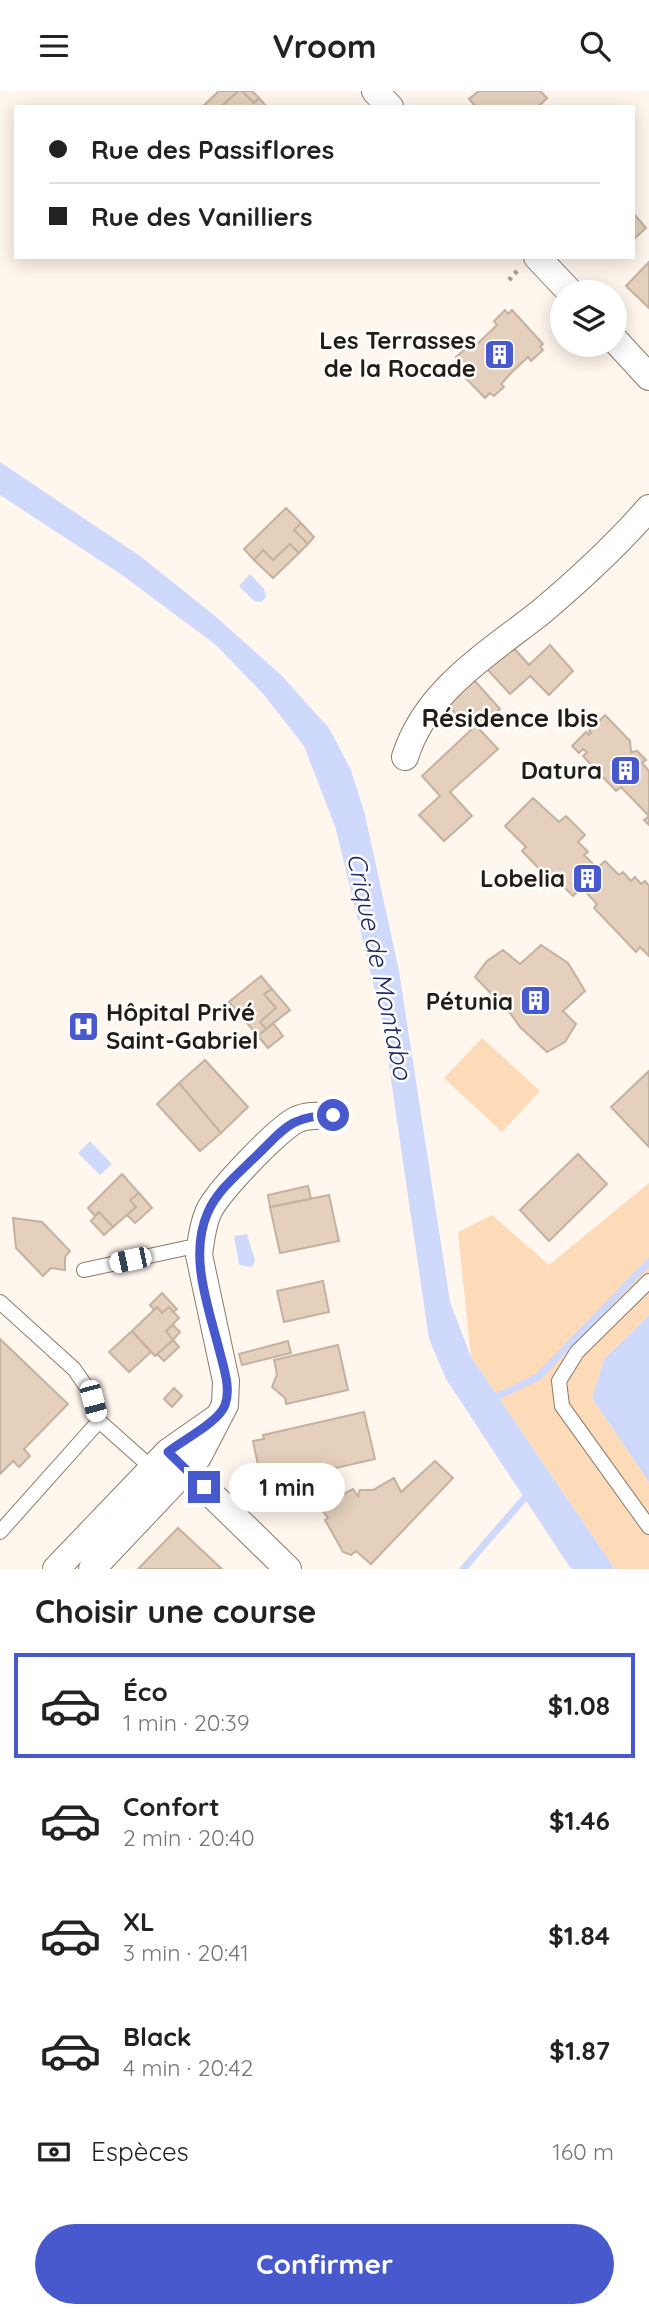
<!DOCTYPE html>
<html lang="fr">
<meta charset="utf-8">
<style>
:root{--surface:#fff;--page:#f2f2f2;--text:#222;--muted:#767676;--line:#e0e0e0;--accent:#4759cd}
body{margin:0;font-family:Quicksand,sans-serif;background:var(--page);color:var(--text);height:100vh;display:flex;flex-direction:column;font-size:26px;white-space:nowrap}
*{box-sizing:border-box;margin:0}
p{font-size:23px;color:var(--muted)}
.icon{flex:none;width:38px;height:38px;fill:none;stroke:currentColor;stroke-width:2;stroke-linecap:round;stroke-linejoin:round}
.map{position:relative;height:1478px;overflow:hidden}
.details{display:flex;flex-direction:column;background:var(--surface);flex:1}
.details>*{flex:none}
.hud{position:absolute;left:14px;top:14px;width:621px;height:154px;border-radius:0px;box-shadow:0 4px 18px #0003;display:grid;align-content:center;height:154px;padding:0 35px;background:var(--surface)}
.fabs{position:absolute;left:550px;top:189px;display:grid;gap:14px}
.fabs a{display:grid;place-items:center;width:77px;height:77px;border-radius:50%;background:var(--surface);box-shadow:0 4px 18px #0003;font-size:35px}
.end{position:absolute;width:32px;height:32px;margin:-16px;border:9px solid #4759cd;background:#fff;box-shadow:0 0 0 4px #fff}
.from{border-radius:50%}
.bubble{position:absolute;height:49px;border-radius:24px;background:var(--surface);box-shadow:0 4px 18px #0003;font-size:23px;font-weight:800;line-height:49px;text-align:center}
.car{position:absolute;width:21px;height:42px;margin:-21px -10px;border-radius:9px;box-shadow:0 0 5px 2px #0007;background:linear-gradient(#fff 24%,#345 0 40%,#fff 0 76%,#345 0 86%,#fff 0)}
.hud b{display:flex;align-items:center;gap:24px;height:66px;font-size:26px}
.hud b+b{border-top:2px solid var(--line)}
.hud i{width:18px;height:18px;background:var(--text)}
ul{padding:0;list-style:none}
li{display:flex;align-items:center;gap:21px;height:105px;margin:0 14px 10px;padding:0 21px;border:4px solid transparent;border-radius:0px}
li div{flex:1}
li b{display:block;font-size:26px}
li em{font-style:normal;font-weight:800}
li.on{border-color:var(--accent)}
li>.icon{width:63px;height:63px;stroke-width:1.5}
h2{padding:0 35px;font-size:32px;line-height:84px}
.pay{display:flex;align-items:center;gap:18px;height:77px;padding:0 35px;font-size:26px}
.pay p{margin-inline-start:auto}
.primary-button{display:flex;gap:14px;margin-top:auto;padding:14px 35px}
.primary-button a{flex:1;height:80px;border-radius:42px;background:var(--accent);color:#fff;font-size:28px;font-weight:800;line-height:80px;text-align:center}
header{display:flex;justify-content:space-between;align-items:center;height:91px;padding:0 35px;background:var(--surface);font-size:32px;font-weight:800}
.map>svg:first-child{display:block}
</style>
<header><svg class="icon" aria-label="menu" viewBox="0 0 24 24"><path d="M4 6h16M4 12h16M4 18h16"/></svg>Vroom<svg class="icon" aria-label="search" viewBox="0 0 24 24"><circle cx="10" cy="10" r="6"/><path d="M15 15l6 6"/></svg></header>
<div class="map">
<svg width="649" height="1478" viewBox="0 0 649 1478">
<rect width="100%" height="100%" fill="#fff6ee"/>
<path fill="#fddab8" d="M482 947 540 1000 502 1041 444 987Z
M649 1092V1224L604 1268 592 1307 649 1391V1478H615L471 1266 458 1141 492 1124 549 1174Z"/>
<path fill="#cfd9fb" d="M0 371 140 465 215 525 280 583 329 637 351 679 365 724 399 880 450 1211 471 1266 615 1478H571L446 1288 429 1248 383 934 336 738 304 655 265 605 216 554 122 484 0 404Z
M250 483 264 498 266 506 261 511 254 510 239 495Z
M90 1050 112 1073 100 1084 78 1062Z
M247 1143 255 1169 252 1176 239 1174 234 1145Z
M649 1224V1391L592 1307 604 1268Z"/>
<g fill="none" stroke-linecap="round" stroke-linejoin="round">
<path stroke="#cfd9fb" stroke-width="7" d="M490 1309 538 1286 649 1171
M463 1478 529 1402"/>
</g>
<path fill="#e4d0bc" stroke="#c5b19e" stroke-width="2" d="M219 0H238L221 16H202Z
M238 0H242L254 12 259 7 267 16H221Z
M242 0H252L259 7 254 12Z
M479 0H540L547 7 538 16H476L469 8Z
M634 123 646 137 634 148Z
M649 171V217L626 195Z
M505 219 508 223 512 219 543 253 540 256 543 259 531 270 528 266 512 281 501 293 504 296 494 305 490 302 485 307 454 275 460 269 456 266 466 257 470 260 497 234 494 230Z
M286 417 301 432 294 439 308 453 299 462 290 453 273 469 263 459 254 469 244 458Z
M301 432 314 446 308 453 294 439Z
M290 453 299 462 273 487 254 469 263 459 273 469Z
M511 554 529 574 550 554 573 580 549 604 530 585 510 603 487 578Z
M474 589 500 618 479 638 498 658 450 701 472 725 444 750 419 724 440 705 422 685 471 639 447 613Z
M605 624 630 650 631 661 637 660 646 669 642 672 649 680V734L644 729 649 725 621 696 616 700 599 682 603 678 599 674 595 678 583 665 587 661 583 658 579 662 572 655 586 641 589 644 591 642 589 640Z
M533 707 559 731 566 725 585 744 578 751 588 761 584 764 597 777 605 770 619 784 623 781 631 790 635 786 641 793 645 790 649 795V865L640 856 636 861 594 817 597 813 582 797 573 805 555 787 552 791 522 760 526 756 505 735Z
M541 854 568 872 585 900 563 920 576 933 565 951 547 961 520 936 510 922 475 886 487 870 503 859 520 873Z
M261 885 272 898 264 903 276 917 260 931 266 938 258 945 229 911Z
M272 898 290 919 266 938 260 931 276 917 264 903Z
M273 932 283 945 268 957 258 945Z
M205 969 248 1016 221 1042 179 992Z
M649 980V1056L611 1016Z
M179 992 221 1042 200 1060 157 1013Z
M578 1063 607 1093 549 1150 520 1119Z
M122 1083 139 1102 130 1109 136 1116 113 1136 99 1121 95 1125 88 1117Z
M308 1095 311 1108 270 1116 268 1104Z
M139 1102 152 1117 135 1132 127 1124 136 1116 130 1109Z
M329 1104 339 1150 280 1162 270 1116Z
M99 1121 113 1136 104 1144 91 1130Z
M13 1127 42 1131 70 1160 65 1166V1179L51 1177 43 1185 16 1157Z
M323 1190 329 1221 284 1231 277 1200Z
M162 1202 177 1218 173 1221 169 1216 162 1222 157 1216 154 1219 150 1214Z
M157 1216 162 1222 169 1216 179 1227 166 1240 173 1249 155 1265 132 1240Z
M173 1234 180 1241 173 1249 166 1240Z
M132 1240 151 1261 129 1281 109 1261Z
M0 1248 68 1313 24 1358 30 1365 19 1376 13 1370 0 1383Z
M173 1249 179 1256 164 1270 157 1263Z
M288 1250 291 1262 242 1274 239 1263Z
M338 1254 348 1299 286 1313 285 1307 272 1296 277 1283 274 1269Z
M174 1297 182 1305 172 1316 164 1308Z
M364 1321 375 1368 296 1386 307 1397 298 1406 282 1390 279 1396 258 1374 253 1350 264 1348 263 1344Z
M435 1370 453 1387 371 1473 356 1460 351 1464 343 1461 325 1429 328 1427 319 1415 353 1398 358 1405 360 1399H373L394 1387 401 1401Z
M178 1437 222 1478H138Z"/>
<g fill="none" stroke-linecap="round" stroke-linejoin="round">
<defs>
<path id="service" d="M84 1179 200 1154
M649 1190 577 1261 559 1290 562 1315 649 1436
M0 1211 74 1278 90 1301 99 1330 153 1378
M0 1441 99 1330"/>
<path id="minor" d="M375 0 390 16
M537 166 570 201
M614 248 649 286
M405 666C426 599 488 563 541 521 579 489 616 455 649 417
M174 1367 288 1478
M56 1478 168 1361 218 1326
M92 1478 198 1366 225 1314 226 1290 199 1164C201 1150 202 1136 208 1122 215 1103 278 1038 296 1029 308 1023 321 1025 333 1025"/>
</defs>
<use href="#service" stroke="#8c7a68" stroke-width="16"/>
<use href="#minor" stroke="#8c7a68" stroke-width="28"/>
<path stroke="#a49c95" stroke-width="4.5" stroke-dasharray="3.5 5" stroke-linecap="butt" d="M509 189 518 179"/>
<use href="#service" stroke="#fff" stroke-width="14"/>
<use href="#minor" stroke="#fff" stroke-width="26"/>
</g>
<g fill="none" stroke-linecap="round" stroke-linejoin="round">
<path stroke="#4759cd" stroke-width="9" d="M204 1396 168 1361C183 1349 219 1331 225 1314 231 1298 224 1278 220 1262 209 1217 188 1165 208 1121 217 1100 237 1084 253 1068 284 1039 288 1025 333 1024"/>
</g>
<defs>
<symbol id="building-square" viewBox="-11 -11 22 22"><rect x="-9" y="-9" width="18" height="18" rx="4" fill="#4759cd" stroke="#fff"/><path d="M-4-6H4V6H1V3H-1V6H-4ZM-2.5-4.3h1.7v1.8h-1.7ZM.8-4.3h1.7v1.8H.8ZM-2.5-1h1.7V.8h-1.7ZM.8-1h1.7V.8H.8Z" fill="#fff"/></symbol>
<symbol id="hospital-square" viewBox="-11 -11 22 22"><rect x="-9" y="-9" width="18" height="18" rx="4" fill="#4759cd" stroke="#fff"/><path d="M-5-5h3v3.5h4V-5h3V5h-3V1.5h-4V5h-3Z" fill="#fff"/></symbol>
</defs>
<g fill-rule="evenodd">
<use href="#building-square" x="482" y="246" width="35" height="35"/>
<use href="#building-square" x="608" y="662" width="35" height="35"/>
<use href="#building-square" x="570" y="770" width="35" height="35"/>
<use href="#building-square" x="518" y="892" width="35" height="35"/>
<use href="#hospital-square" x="66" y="918" width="35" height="35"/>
</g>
<g text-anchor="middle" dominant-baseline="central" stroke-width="5" stroke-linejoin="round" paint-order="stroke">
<g font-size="24" font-weight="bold" fill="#231c15" stroke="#fff" text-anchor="end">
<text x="476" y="249">Les Terrasses<tspan x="476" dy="28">de la Rocade</tspan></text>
<text x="602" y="679">Datura</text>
<text x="565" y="787">Lobelia</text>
<text x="513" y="910">Pétunia</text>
<text x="106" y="921" text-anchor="start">Hôpital Privé<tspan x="106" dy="28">Saint-Gabriel</tspan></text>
</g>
<g font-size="26" font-weight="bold" fill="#231c15" stroke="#fff">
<text x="510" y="626">Résidence Ibis</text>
</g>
<g font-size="26" font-style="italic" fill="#202967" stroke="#fff">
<text transform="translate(380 875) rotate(78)">Crique de Montabo</text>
</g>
</g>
</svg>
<div class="fabs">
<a><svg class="icon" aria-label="layers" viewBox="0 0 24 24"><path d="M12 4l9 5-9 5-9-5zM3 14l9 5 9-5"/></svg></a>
</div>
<i class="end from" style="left:333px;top:1024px"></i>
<i class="end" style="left:204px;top:1396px"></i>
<div class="bubble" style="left:229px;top:1372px;width:116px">1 min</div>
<i class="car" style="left:130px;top:1169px;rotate:258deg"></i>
<i class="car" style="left:93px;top:1310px;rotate:165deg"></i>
<div class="hud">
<b><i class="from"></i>Rue des Passiflores</b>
<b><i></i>Rue des Vanilliers</b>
</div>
</div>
<section class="details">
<h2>Choisir une course</h2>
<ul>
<li class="on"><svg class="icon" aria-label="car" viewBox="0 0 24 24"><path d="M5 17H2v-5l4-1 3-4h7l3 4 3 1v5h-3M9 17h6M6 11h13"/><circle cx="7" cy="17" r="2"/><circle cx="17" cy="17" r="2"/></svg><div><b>Éco</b><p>1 min · 20:39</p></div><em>$1.08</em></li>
<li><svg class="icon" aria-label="car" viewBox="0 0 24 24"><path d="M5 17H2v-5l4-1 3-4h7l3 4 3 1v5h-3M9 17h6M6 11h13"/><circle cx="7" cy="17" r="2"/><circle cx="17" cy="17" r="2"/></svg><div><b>Confort</b><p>2 min · 20:40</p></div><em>$1.46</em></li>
<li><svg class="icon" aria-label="car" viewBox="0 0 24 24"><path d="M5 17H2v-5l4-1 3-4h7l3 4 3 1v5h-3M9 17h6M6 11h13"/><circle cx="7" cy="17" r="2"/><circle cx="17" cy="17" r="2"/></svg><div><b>XL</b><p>3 min · 20:41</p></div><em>$1.84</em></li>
<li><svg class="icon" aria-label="car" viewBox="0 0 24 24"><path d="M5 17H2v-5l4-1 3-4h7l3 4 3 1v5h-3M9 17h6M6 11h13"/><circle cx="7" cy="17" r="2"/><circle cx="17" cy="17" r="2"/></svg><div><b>Black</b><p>4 min · 20:42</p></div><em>$1.87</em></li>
</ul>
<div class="pay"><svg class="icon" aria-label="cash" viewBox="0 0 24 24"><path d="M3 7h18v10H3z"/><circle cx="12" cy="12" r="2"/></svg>Espèces<p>160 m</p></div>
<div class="primary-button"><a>Confirmer</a></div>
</section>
